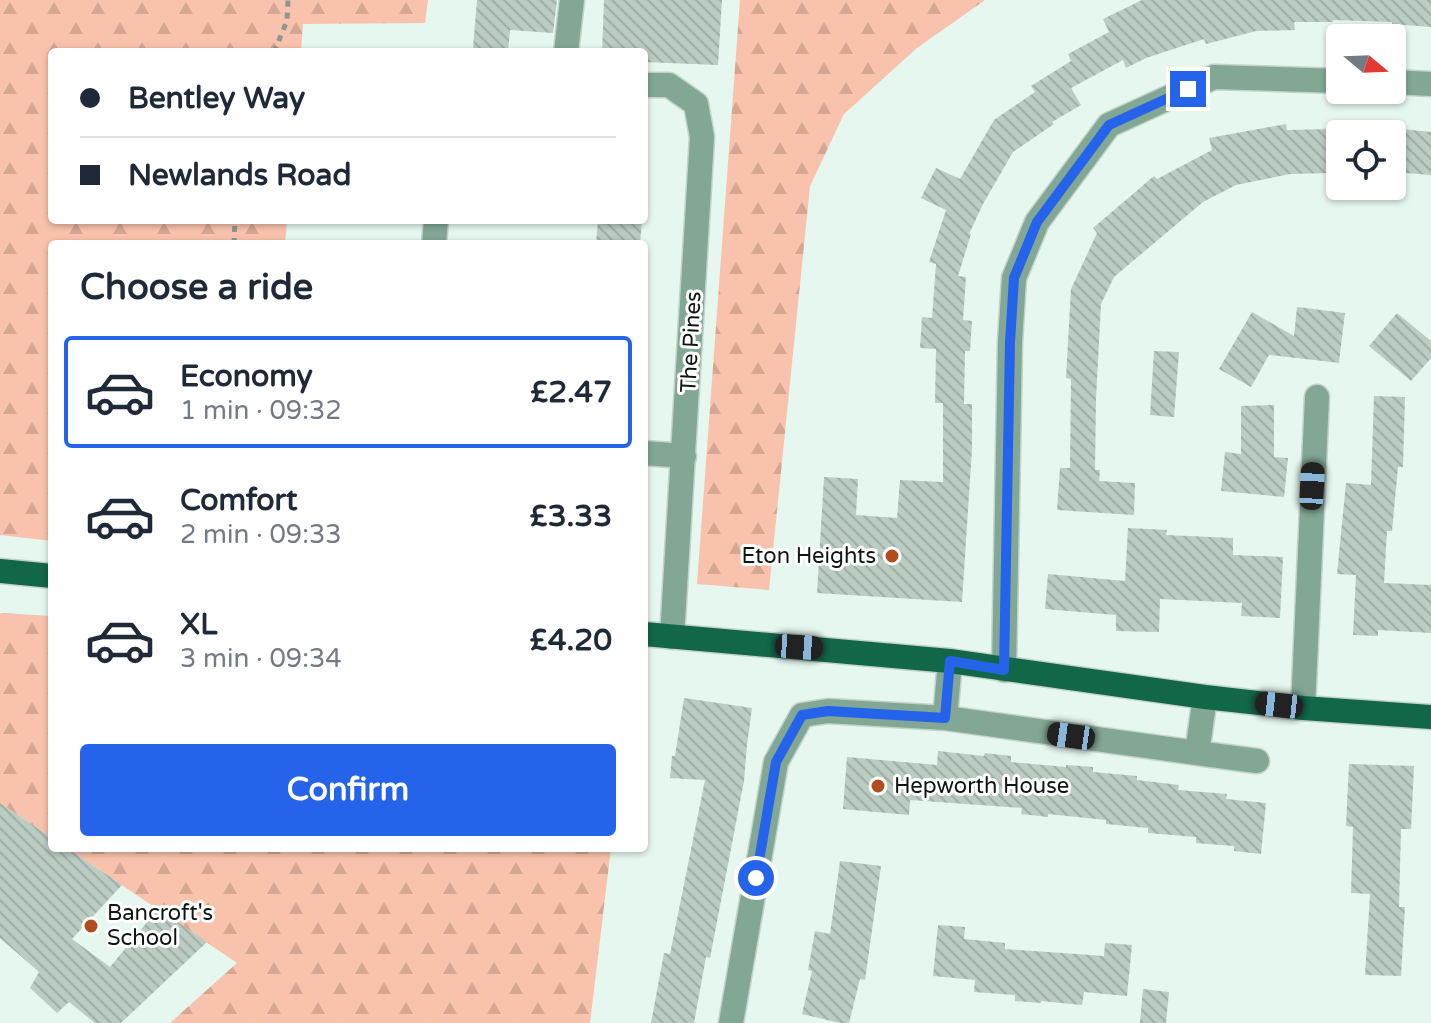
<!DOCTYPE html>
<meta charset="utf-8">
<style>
:root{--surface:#fff;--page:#f6f6f7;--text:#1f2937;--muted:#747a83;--line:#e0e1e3;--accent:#2563eb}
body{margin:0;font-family:"Varela Round",sans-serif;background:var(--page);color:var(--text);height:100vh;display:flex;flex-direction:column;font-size:30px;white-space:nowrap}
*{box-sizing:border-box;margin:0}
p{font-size:26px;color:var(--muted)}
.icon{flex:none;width:44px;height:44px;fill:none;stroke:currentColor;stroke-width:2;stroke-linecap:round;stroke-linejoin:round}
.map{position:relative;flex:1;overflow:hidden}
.side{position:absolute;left:48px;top:240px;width:600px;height:612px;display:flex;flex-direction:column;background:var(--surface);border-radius:8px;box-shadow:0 2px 6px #0004}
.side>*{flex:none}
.top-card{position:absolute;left:48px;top:48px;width:600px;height:176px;border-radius:8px;box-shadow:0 2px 6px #0004;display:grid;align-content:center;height:176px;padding:0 32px;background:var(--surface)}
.needle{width:52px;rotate:109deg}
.fabs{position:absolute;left:1326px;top:24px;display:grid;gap:16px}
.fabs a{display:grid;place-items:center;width:80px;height:80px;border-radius:8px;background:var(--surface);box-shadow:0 2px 6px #0004;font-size:40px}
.end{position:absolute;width:36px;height:36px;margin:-18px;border:10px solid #2563eb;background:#fff;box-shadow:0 0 0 4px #fff}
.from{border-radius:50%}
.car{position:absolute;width:24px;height:48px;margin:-24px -12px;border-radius:10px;box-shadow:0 0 6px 2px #0007;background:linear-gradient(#222 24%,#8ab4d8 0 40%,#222 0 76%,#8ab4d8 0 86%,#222 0)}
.top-card b{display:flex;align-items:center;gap:28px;height:76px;font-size:30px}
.top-card b+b{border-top:2px solid var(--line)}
.top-card i{width:20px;height:20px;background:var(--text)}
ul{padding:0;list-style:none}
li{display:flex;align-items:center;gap:24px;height:112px;margin:0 16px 12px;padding:0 16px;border:4px solid transparent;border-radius:8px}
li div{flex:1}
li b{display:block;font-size:30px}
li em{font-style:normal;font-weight:800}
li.active{border-color:var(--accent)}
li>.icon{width:72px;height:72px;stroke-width:1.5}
h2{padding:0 32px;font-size:36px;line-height:96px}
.button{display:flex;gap:16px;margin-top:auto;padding:16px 32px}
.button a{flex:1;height:92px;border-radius:8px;background:var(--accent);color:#fff;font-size:32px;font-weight:800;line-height:92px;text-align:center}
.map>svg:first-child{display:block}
</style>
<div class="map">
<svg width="1431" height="1023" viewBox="0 0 1431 1023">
<defs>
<pattern id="forest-firs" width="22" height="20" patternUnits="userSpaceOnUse" patternTransform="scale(2)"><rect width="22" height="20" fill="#f9c2ac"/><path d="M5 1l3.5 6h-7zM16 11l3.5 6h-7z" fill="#d4a693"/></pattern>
<pattern id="building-back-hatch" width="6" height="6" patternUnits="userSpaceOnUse" patternTransform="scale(2)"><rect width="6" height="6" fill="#bbccc3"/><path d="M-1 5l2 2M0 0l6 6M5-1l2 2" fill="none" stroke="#a0aea6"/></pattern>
</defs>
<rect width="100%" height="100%" fill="#e5f7ee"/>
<path fill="url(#forest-firs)" d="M0 0H428L425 23 303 24 301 52H52V220H287L285 244H52V541L0 535Z
M740 0H985L917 48 844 114 810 186 769 590 697 584Z
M0 613 52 616V838L0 803Z
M67 848H611L590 1023H170L237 963Z"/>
<path fill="url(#building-back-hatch)" d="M477 0H557L553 33 510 30 508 51 473 48Z
M604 0H722L718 65 644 62V52H602Z
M1142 0H1431V27L1392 24V22L1333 20V22H1294L1295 30 1256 31 1206 44 1204 39 1146 58 1126 68 1123 60 1071 88 1081 105 1052 122 1054 124 1013 152 983 204 969 234H971L958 276 966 277 963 320 972 321 970 351H965L964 404H972V449L962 602 817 593 824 477 858 479 856 515 897 518 900 480 943 482V403H935L936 349 920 348 922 317 932 318 936 264 929 262 946 210 921 198 936 168 960 179 994 120 1035 92 1031 86 1071 61 1068 54 1109 32 1103 19Z
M1286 124 1287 130 1330 129V132H1340V171H1331V173L1290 174 1236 185 1203 202 1114 277 1101 304 1096 399 1095 470H1100L1099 481 1135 483 1134 515 1057 510 1060 468H1070L1071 379 1066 378 1071 289 1097 233 1093 228 1154 176 1157 179 1212 150 1209 138Z
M1392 128 1431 132V175L1392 172Z
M598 220H642L640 244H596Z
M1297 307 1345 313 1339 362 1340 363 1269 355 1251 387 1219 369 1252 312 1294 336Z
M1397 313 1431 341V358L1411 381 1369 346Z
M1154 351 1179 352 1174 417 1150 415Z
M1374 396 1405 397 1403 467H1398L1392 531H1387L1384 583 1431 585V633L1378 630V636L1353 635 1356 575 1337 574 1346 483 1371 485Z
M1274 405V457L1288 458 1284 497 1221 491 1225 452 1241 454V406Z
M1128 528 1167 530 1166 535 1233 538V555L1283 557 1280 618 1241 616 1242 603 1160 599 1159 632 1116 631V615L1045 609 1048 574 1125 581Z
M684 698 752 708 747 745 744 781 710 958 706 957 694 1023H651L664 953 670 954 705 780 670 778 672 756H675Z
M938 751 984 756 985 753 1011 756V762L1066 767V765L1093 767V772L1137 776V780L1179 785 1178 790 1227 794 1226 799 1266 803 1261 854 1234 851V846L1196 843V837L1148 833V828L1106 824V820L1048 814V817L1021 814 1022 808 910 800 909 815 843 809 847 757 937 765Z
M1349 764 1414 766 1411 829H1401L1399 907H1405L1401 976 1365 975 1370 894 1351 893 1353 827 1346 826Z
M0 803 52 838V848H67L122 885 72 939 110 967 158 909 207 942 121 1023H95L69 1002 57 1013 30 988 39 972 0 938Z
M840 861 881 866 865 980 860 979 849 1023H840L802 1014 812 971 808 970 815 931 830 934Z
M938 925 965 927 964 939 1005 943V949L1104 956 1105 943 1132 945 1127 996 1084 992 1082 1005 1041 1001V1003L1015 1001V995L974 992 975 980 933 976Z
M1143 989 1169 992 1166 1023H1140Z"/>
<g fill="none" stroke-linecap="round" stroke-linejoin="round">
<defs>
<path id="street" d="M566 52 572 0
M1392 82 1431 84
M644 85H669L696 104 702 137 672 637
M434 244 436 220
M644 453 684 456
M1004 670 1010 342 1014 278 1037 222 1109 125 1214 77 1340 81
M1303 708 1317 397
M945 718 1197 753 1205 697
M1197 753 1257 761
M731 1023 776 762 802 715 828 711 945 718 950 661"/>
<path id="primary" d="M0 571 52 576
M644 634 950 661 1205 697 1303 708 1431 717"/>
</defs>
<use href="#street" stroke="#c3d3cb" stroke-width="27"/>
<use href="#primary" stroke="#c3d3cb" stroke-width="27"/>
<path stroke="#8b9891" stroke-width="5" stroke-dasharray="6 6" stroke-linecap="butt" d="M274 52 287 21 288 0
M234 244 235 220"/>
<use href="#street" stroke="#82a795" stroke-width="24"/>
<use href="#primary" stroke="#126749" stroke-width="24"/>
</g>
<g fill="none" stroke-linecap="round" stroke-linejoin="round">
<path stroke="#2563eb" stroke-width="10" d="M756 878 776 762 802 715 828 711 945 718 950 661 1004 670 1010 342 1014 278 1037 222 1109 125 1188 89"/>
</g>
<g fill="#b14d1c" stroke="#fff" stroke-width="3">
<circle cx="892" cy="556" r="8"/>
<circle cx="878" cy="786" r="8"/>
<circle cx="91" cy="926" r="8"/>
</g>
<g text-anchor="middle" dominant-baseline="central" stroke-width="6" stroke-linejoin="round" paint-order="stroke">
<g font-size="22" fill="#0f1512" stroke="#fff">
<text transform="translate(691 342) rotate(-87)">The Pines</text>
</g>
<g font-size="22" fill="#0f1512" stroke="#fff" text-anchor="start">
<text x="876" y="556" text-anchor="end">Eton Heights</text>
<text x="894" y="786">Hepworth House</text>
<text x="107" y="913">Bancroft's<tspan x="107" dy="25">School</tspan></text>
</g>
</g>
</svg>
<div class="fabs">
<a><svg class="needle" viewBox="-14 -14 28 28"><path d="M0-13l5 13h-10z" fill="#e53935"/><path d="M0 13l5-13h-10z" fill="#747a83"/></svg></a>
<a><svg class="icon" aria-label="locate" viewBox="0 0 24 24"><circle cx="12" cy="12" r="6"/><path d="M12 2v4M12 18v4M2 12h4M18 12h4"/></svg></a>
</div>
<i class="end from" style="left:756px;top:878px"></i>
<i class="end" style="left:1188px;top:89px"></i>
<i class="car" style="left:1312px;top:486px;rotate:3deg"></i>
<i class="car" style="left:799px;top:647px;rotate:94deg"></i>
<i class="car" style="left:1279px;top:705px;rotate:276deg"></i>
<i class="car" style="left:1071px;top:736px;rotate:278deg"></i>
<div class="top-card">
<b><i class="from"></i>Bentley Way</b>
<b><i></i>Newlands Road</b>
</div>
<section class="side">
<h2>Choose a ride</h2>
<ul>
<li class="active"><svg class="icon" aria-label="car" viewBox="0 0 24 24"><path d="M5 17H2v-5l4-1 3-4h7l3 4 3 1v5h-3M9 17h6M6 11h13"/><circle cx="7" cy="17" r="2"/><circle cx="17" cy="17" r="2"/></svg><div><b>Economy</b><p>1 min · 09:32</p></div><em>£2.47</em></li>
<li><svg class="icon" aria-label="car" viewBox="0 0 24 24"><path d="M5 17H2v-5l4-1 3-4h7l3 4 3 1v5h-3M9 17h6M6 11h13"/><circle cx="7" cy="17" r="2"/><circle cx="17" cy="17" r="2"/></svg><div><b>Comfort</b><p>2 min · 09:33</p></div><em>£3.33</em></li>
<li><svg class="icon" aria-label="car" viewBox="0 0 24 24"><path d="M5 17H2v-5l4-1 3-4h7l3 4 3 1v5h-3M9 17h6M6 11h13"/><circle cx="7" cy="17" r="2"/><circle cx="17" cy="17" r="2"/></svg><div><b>XL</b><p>3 min · 09:34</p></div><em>£4.20</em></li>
</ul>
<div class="button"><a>Confirm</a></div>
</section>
</div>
